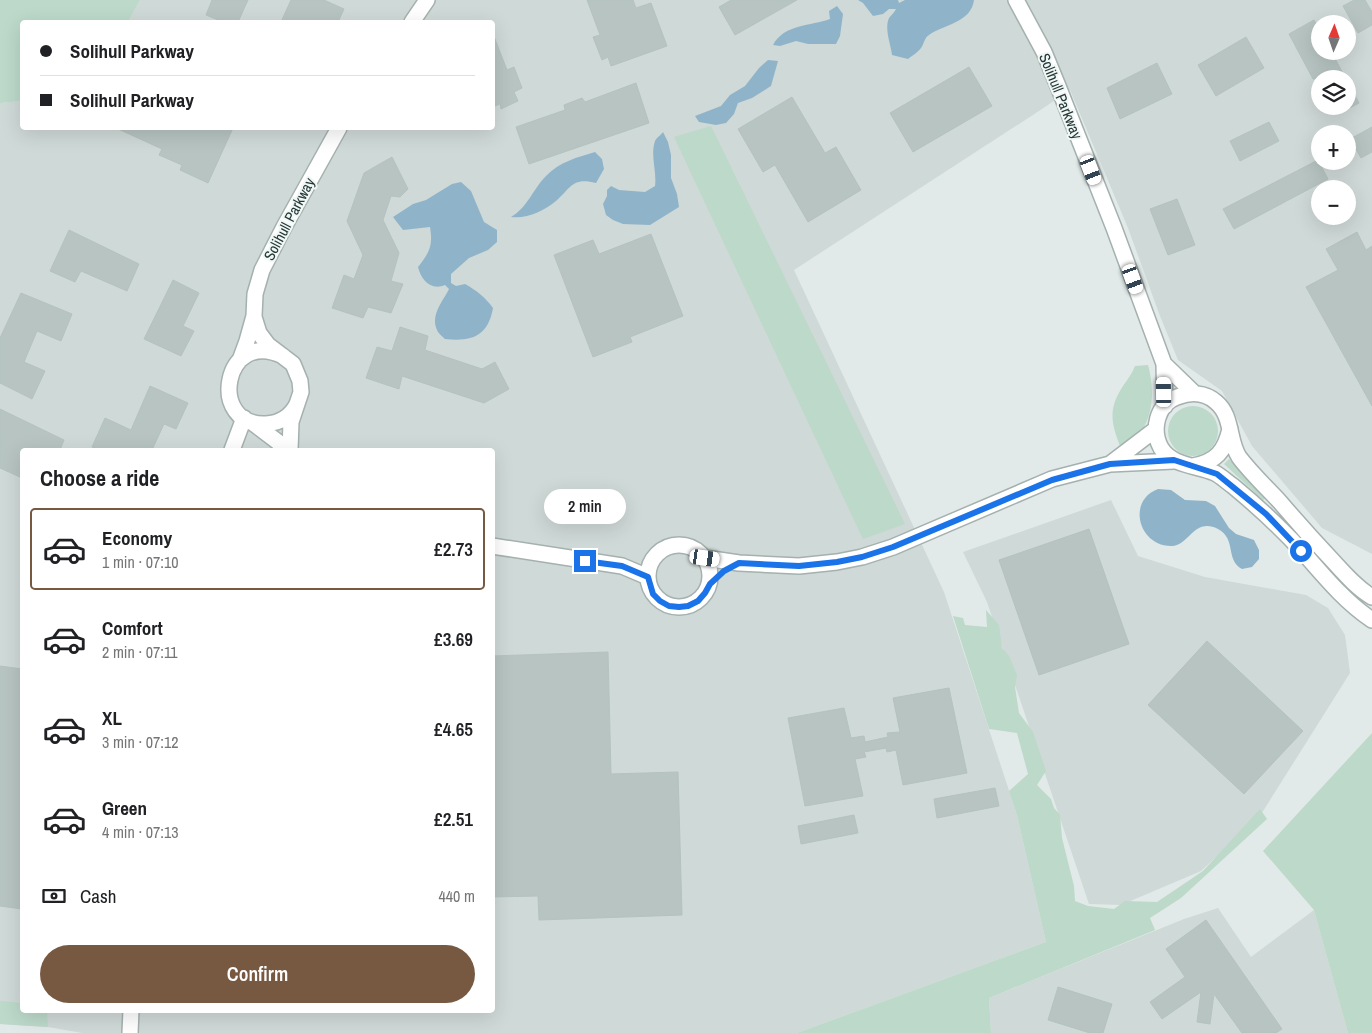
<!DOCTYPE html>
<meta charset="utf-8">
<style>
:root{--surface:#fff;--page:#f2f2f2;--text:#202124;--muted:#757577;--line:#e0e0e0;--accent:#775942}
body{margin:0;font-family:"Archivo Narrow",sans-serif;background:var(--page);color:var(--text);height:100vh;display:flex;flex-direction:column;font-size:19px;white-space:nowrap}
*{box-sizing:border-box;margin:0}
p{font-size:16px;color:var(--muted)}
.icon{flex:none;width:28px;height:28px;fill:none;stroke:currentColor;stroke-width:2;stroke-linecap:round;stroke-linejoin:round}
.map{position:relative;flex:1;overflow:hidden}
.side{position:absolute;left:20px;top:448px;width:475px;height:565px;display:flex;flex-direction:column;background:var(--surface);border-radius:5px;box-shadow:0 5px 20px #0002}
.side>*{flex:none}
.guide{position:absolute;left:20px;top:20px;width:475px;height:110px;border-radius:5px;box-shadow:0 5px 20px #0002;display:grid;align-content:center;height:110px;padding:0 20px;background:var(--surface)}
.needle{width:32px;rotate:2deg}
.controls{position:absolute;left:1311px;top:15px;display:grid;gap:10px}
.controls a{display:grid;place-items:center;width:45px;height:45px;border-radius:50%;background:var(--surface);box-shadow:0 5px 20px #0002;font-size:25px}
.end{position:absolute;width:22px;height:22px;margin:-11px;border:6px solid #1a73e8;background:#fff;box-shadow:0 0 0 2px #fff}
.from{border-radius:50%}
.bubble{position:absolute;height:35px;border-radius:18px;background:var(--surface);box-shadow:0 5px 20px #0002;font-size:16px;font-weight:600;line-height:35px;text-align:center}
.car{position:absolute;width:15px;height:30px;margin:-15px -8px;border-radius:6px;box-shadow:0 0 4px 1px #0007;background:linear-gradient(#fff 24%,#345 0 40%,#fff 0 76%,#345 0 86%,#fff 0)}
.guide b{display:flex;align-items:center;gap:18px;height:48px;font-size:19px}
.guide b+b{border-top:1px solid var(--line)}
.guide i{width:12px;height:12px;background:var(--text)}
ul{padding:0;list-style:none}
li{display:flex;align-items:center;gap:15px;height:82px;margin:0 10px 8px;padding:0 10px;border:2px solid transparent;border-radius:5px}
li div{flex:1}
li b{display:block;font-size:19px}
li em{font-style:normal;font-weight:600}
li.on{border-color:var(--accent)}
li>.icon{width:45px;height:45px;stroke-width:1.5}
h2{padding:0 20px;font-size:22px;line-height:60px}
.pay{display:flex;align-items:center;gap:12px;height:55px;padding:0 20px;font-size:19px}
.pay p{margin-inline-start:auto}
.cta{display:flex;gap:10px;margin-top:auto;padding:10px 20px}
.cta a{flex:1;height:58px;border-radius:30px;background:var(--accent);color:#fff;font-size:20px;font-weight:600;line-height:58px;text-align:center}
.map>svg:first-child{display:block}
</style>
<div class="map">
<svg width="1372" height="1033" viewBox="0 0 1372 1033">
<rect width="100%" height="100%" fill="#e1eae8"/>
<path fill="#cfd9d7" fill-rule="evenodd" d="M140 0H1372V554L1322 528 1252 446 1222 391 1178 360 1160 316 1128 228 1070 90 1042 109 794 270 944 592 1017 815 1046 942 797 1033H82L48 1027 0 1024V103L22 101V128H492V22H128ZM1320 24H1348V51H1320ZM1320 79H1348V106H1320ZM1320 134H1348V161H1320ZM1320 189H1348V216H1320ZM22 450H492V1010H22Z
M1111 500 1138 556 1205 577 1306 595 1328 608 1345 635 1350 673 1260 816 1201 871 1121 905 1089 904 987 602 963 552Z
M1218 908 1251 957 1314 910 1348 1033H991L989 998 1184 919Z"/>
<path fill="#bcd9ca" d="M0 0H140L128 22H22V101L0 103Z
M711 126 905 524 863 539 674 137Z
M1148 365C1156 393 1154 436 1120 446 1111 422 1108 409 1123 386 1127 380 1132 374 1135 366Z
M1168 431a25 25 0 1 1 50 0a25 25 0 1 1-50 0Z
M1229 459 1266 498 1263 500 1224 464Z
M986 610 999 625 1002 648 1009 656 1017 675 1015 687 1019 713 1033 732 1046 771 1037 785 1051 799 1054 808 1060 815 1062 838 1074 886 1075 901 1088 906 1114 909 1125 901 1157 902 1203 871 1260 809 1267 819 1181 898 1150 918 1155 930 989 998 991 1033H797L1046 942 1017 815 1009 791 1028 774 1017 733 989 729 953 616 963 618 965 625 987 627Z
M1372 733V1033H1348L1314 910 1263 851Z
M0 1001 22 1003V1010H47L48 1027 0 1024Z"/>
<path fill="#8fb4c9" d="M858 0H898L899 3 905 0H974C971 23 944 24 929 35 924 38 924 44 921 48 918 52 912 56 908 59L892 55C891 45 884 29 889 18 891 15 894 13 896 9H889L883 14 873 16 863 3Z
M837 6 843 14 840 36 836 44H808L796 41 780 46 773 45C784 24 811 26 830 19L829 11Z
M768 60 778 61 771 86 752 98 738 103 734 114 726 123 716 125 699 122 695 116 721 106 730 95 745 86 759 68Z
M663 132 668 142 671 155V178L677 194 679 207 650 225 623 224 613 220 606 215 603 204 607 196V190L611 186 619 190 645 192 655 186C657 172 650 155 655 141 656 138 661 135 663 132Z
M595 152 602 159 604 169 596 183C572 177 571 188 556 201 544 211 527 219 511 217 528 207 533 189 546 176 559 162 578 157 595 152Z
M461 182 471 191 484 222 497 230V242L488 250 469 258 451 274V283L456 286 465 284C476 290 486 298 493 308 488 336 472 342 445 339 443 337 438 333 437 330 430 315 443 301 449 289L445 285C431 291 421 280 418 267 430 252 433 245 430 227L403 230 393 217 413 204 426 200 452 184Z
M1158 489 1171 490 1185 500 1206 501 1215 506 1229 528 1236 534 1254 540 1259 550V559L1252 567 1242 569C1225 560 1237 539 1218 529 1194 517 1189 546 1172 546 1139 547 1126 501 1158 489Z"/>
<path fill="#b7c4c1" stroke="#b4c3bf" d="M212 0H248L238 22H223L206 15Z
M291 0H324L344 9 338 22H281Z
M587 0H633L636 8 651 3 667 46 611 66 608 57 602 60 593 37 600 35Z
M731 0H797L735 35 719 7Z
M1354 0H1365L1372 12V25L1358 33 1343 6Z
M1314 20 1320 31V51H1331L1346 79H1313L1289 34Z
M493 34 507 70 514 67 522 88 514 92 518 101 501 109 500 104 492 107Z
M1246 37 1264 68 1216 96 1198 65Z
M1157 63 1172 94 1120 119 1107 88Z
M969 67 992 106 913 152 890 113Z
M1348 82 1359 103 1348 109Z
M636 83 649 123 529 164 516 127 565 110 564 105 582 98 585 102Z
M792 97 825 153 836 147 861 190 808 222 775 165 763 172 738 129Z
M1269 122 1279 141 1240 161 1230 141Z
M1372 127V152L1361 158 1350 139Z
M116 128H233L208 183 180 170 182 165 159 155 162 149Z
M392 157 408 189 400 197 391 196 383 220 399 253 391 281 403 284 391 313 368 307 363 318 332 308 344 275 354 279 363 255 347 221 364 173Z
M1318 160 1328 179 1234 229 1223 209Z
M1177 199 1195 245 1168 255 1150 209Z
M69 230 139 264 127 291 81 271 75 282 50 271Z
M1357 232 1366 250 1372 246V406L1306 287 1338 270 1326 249Z
M651 234 683 316 630 337 632 342 593 357 554 255 593 240 599 254Z
M173 280 199 293 183 326 194 331 181 356 144 339Z
M21 293 72 314 61 341 37 331 24 362 45 371 32 399 0 383V338Z
M400 327 428 336 425 350 482 369 495 362 509 389 484 403 402 376 399 389 366 378 377 347 392 351Z
M150 386 188 403 176 429 164 424 152 450H100L92 447 105 418 131 430Z
M0 409 64 440 60 450H22V478L0 468Z
M1089 529 1129 644 1039 675 999 560Z
M1207 641 1303 731 1244 794 1148 705Z
M608 652 611 774 678 772 682 915 539 920 538 896 492 897V656Z
M0 666 22 669V909L0 906Z
M949 688 967 773 903 785 896 750 887 752 886 748 864 752 866 757 855 759 863 796 805 806 788 718 844 708 851 738 864 736 865 742 888 737 887 733 900 732 893 698Z
M995 788 999 806 937 818 934 799Z
M854 815 858 833 801 844 798 826Z
M1206 920 1282 1029 1276 1033H1242L1214 994 1210 1024 1197 1022 1201 992 1162 1019 1150 1002 1185 977 1166 949Z
M1058 987 1112 1004 1103 1033H1090L1048 1020Z"/>
<g fill="none" stroke-linecap="round" stroke-linejoin="round">
<defs>
<path id="tertiary" d="M1016 0 1044 52 1058 86 1114 228 1164 364 1165 406
M412 22 427 0
M254 317 259 333 268 345 293 364 300 381 301 392 291 422 290 450
M283 356C223 327 207 427 266 424 280 423 291 416 297 404
M240 360 247 341 254 316 255 294 262 270 284 227 339 128
M1164 364 1194 393
M253 423 278 442 284 450
M232 450 244 418
M1110 464 1156 429
M1193 466C1216 462 1225 451 1230 429
M648 576a31 31 0 1 1 62 0a31 31 0 1 1-62 0Z
M492 546 622 566 648 577
M705 558 739 563 799 566 837 562 862 557 893 547 1052 479 1110 464 1174 461
M1372 597C1357 588 1345 574 1333 561 1315 542 1297 522 1280 502 1267 488 1251 473 1239 457 1228 440 1233 416 1216 402 1205 392 1190 392 1177 397 1157 404 1151 430 1161 448 1172 466 1196 465 1215 473 1221 476 1227 482 1233 486 1257 506 1281 528 1302 551 1324 576 1344 601 1372 620
M130 1033 131 1010"/>
</defs>
<use href="#tertiary" stroke="#a4b1af" stroke-width="18"/>
<use href="#tertiary" stroke="#fff" stroke-width="15"/>
</g>
<g fill="none" stroke-linecap="round" stroke-linejoin="round">
<path stroke="#1a73e8" stroke-width="6" d="M585 561 622 566 648 577 653 594 660 601 669 606 679 607 688 606 698 601 705 593 710 584 724 571 739 563 799 566 837 562 862 557 893 547 1052 480 1110 464 1174 460 1217 474 1266 514 1301 551"/>
</g>
<g text-anchor="middle" dominant-baseline="central" stroke-width="4" stroke-linejoin="round" paint-order="stroke">
<g font-size="15" fill="#233837" stroke="#f1f7f5">
<text transform="translate(1061 96) rotate(68)">Solihull Parkway</text>
<text transform="translate(289 219) rotate(-62)">Solihull Parkway</text>
</g>
</g>
</svg>
<div class="controls">
<a><svg class="needle" viewBox="-14 -14 28 28"><path d="M0-13l5 13h-10z" fill="#e53935"/><path d="M0 13l5-13h-10z" fill="#757577"/></svg></a>
<a><svg class="icon" aria-label="layers" viewBox="0 0 24 24"><path d="M12 4l9 5-9 5-9-5zM3 14l9 5 9-5"/></svg></a>
<a>+</a>
<a>−</a>
</div>
<i class="end from" style="left:1301px;top:551px"></i>
<i class="end" style="left:585px;top:561px"></i>
<div class="bubble" style="left:544px;top:489px;width:82px">2 min</div>
<i class="car" style="left:1091px;top:170px;rotate:159deg"></i>
<i class="car" style="left:1133px;top:279px;rotate:160deg"></i>
<i class="car" style="left:1164px;top:392px;rotate:359deg"></i>
<i class="car" style="left:705px;top:558px;rotate:98deg"></i>
<div class="guide">
<b><i class="from"></i>Solihull Parkway</b>
<b><i></i>Solihull Parkway</b>
</div>
<section class="side">
<h2>Choose a ride</h2>
<ul>
<li class="on"><svg class="icon" aria-label="car" viewBox="0 0 24 24"><path d="M5 17H2v-5l4-1 3-4h7l3 4 3 1v5h-3M9 17h6M6 11h13"/><circle cx="7" cy="17" r="2"/><circle cx="17" cy="17" r="2"/></svg><div><b>Economy</b><p>1 min · 07:10</p></div><em>£2.73</em></li>
<li><svg class="icon" aria-label="car" viewBox="0 0 24 24"><path d="M5 17H2v-5l4-1 3-4h7l3 4 3 1v5h-3M9 17h6M6 11h13"/><circle cx="7" cy="17" r="2"/><circle cx="17" cy="17" r="2"/></svg><div><b>Comfort</b><p>2 min · 07:11</p></div><em>£3.69</em></li>
<li><svg class="icon" aria-label="car" viewBox="0 0 24 24"><path d="M5 17H2v-5l4-1 3-4h7l3 4 3 1v5h-3M9 17h6M6 11h13"/><circle cx="7" cy="17" r="2"/><circle cx="17" cy="17" r="2"/></svg><div><b>XL</b><p>3 min · 07:12</p></div><em>£4.65</em></li>
<li><svg class="icon" aria-label="car" viewBox="0 0 24 24"><path d="M5 17H2v-5l4-1 3-4h7l3 4 3 1v5h-3M9 17h6M6 11h13"/><circle cx="7" cy="17" r="2"/><circle cx="17" cy="17" r="2"/></svg><div><b>Green</b><p>4 min · 07:13</p></div><em>£2.51</em></li>
</ul>
<div class="pay"><svg class="icon" aria-label="cash" viewBox="0 0 24 24"><path d="M3 7h18v10H3z"/><circle cx="12" cy="12" r="2"/></svg>Cash<p>440 m</p></div>
<div class="cta"><a>Confirm</a></div>
</section>
</div>
